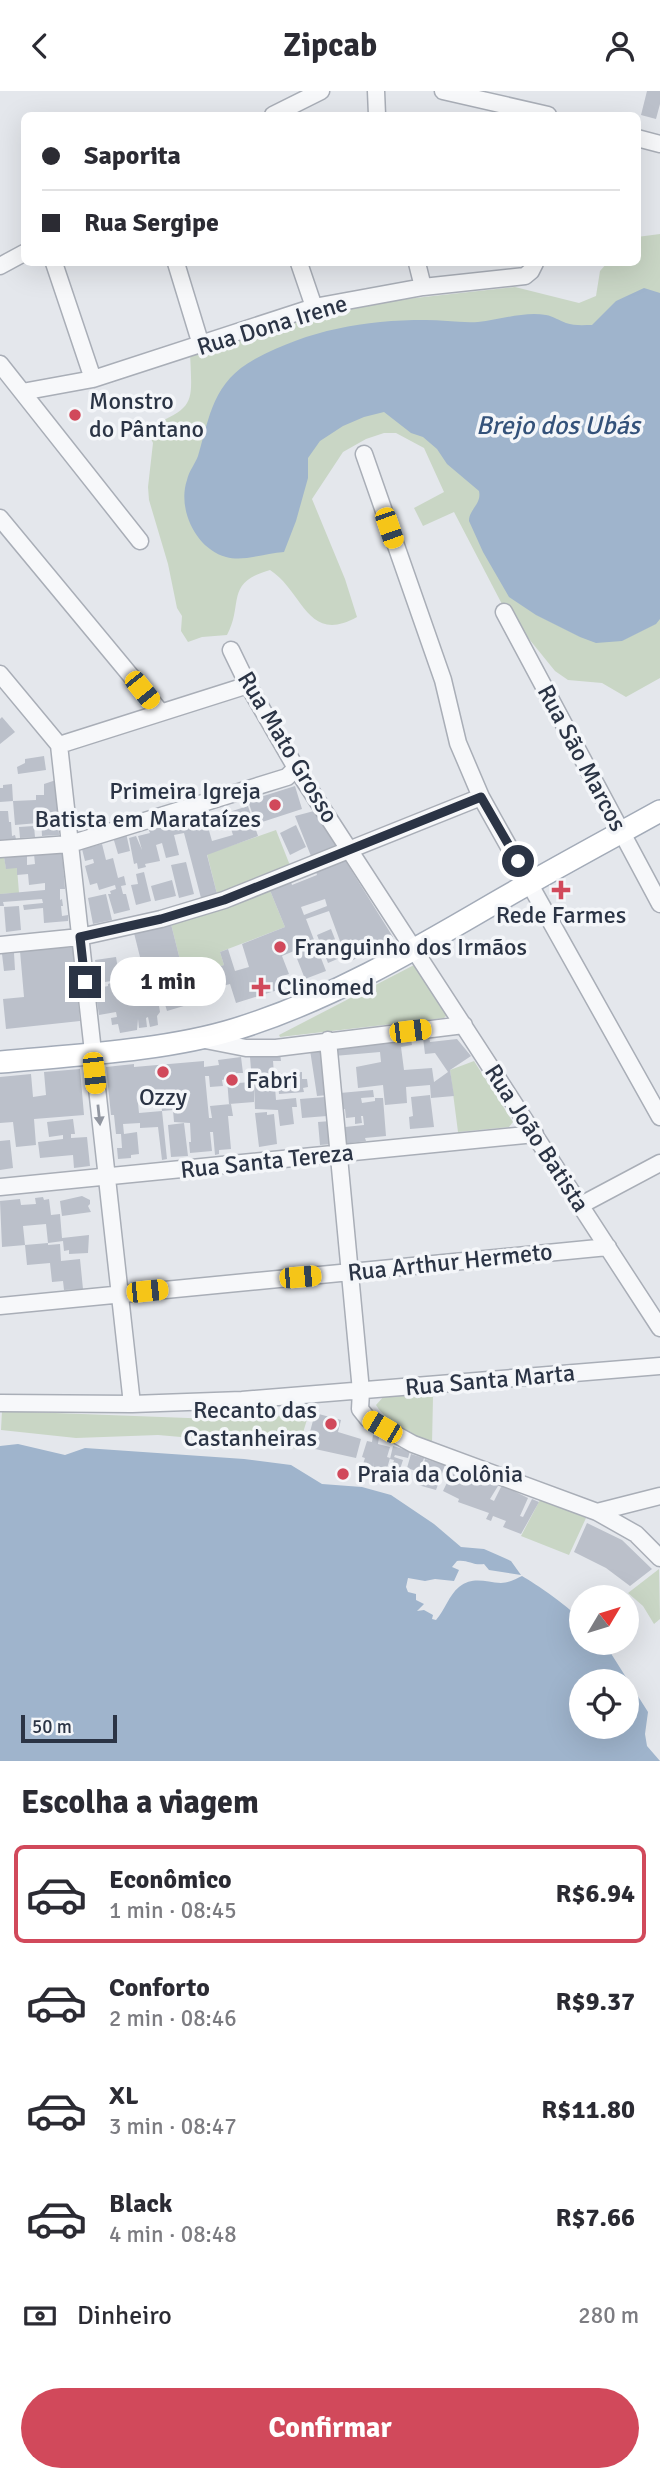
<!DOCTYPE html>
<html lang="pt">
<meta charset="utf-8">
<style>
:root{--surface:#fff;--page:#f7f7f7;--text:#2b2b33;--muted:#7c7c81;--line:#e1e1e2;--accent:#d1495b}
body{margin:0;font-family:Signika,sans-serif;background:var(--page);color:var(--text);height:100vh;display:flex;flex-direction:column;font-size:26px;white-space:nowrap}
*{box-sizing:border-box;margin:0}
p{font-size:23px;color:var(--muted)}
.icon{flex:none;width:38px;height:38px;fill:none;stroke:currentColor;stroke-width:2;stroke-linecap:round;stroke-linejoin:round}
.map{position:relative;height:1670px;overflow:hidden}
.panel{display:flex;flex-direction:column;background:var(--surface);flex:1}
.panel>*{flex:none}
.hud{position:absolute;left:21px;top:21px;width:620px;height:154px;border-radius:10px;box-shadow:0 7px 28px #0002;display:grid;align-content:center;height:154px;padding:0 21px;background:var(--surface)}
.needle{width:46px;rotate:52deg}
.tools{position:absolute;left:569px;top:1494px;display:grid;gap:14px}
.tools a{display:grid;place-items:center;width:70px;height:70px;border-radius:50%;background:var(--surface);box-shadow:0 7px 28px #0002;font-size:35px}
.scale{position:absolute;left:21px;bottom:18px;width:96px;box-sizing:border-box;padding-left:7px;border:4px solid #2b3445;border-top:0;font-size:19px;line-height:24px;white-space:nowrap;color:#2b3445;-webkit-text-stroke:5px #f4f6f9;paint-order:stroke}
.end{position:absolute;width:32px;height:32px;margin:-16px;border:9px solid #2b3445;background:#fff;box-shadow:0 0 0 4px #fff}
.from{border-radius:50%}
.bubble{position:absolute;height:49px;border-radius:24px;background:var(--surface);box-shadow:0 7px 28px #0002;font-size:23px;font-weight:700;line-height:49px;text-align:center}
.car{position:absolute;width:21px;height:42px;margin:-21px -10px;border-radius:9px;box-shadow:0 0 5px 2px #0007;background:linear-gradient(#f5c518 24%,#345 0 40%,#f5c518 0 76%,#345 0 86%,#f5c518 0)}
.hud b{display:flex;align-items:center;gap:24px;height:66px;font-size:26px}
.hud b+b{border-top:2px solid var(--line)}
.hud i{width:18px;height:18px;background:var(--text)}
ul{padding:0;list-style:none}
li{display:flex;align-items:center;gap:21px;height:98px;margin:0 14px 10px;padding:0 7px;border:4px solid transparent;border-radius:10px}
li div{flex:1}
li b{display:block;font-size:26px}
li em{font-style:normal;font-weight:700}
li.on{border-color:var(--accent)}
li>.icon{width:63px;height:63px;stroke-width:1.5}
h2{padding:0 21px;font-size:32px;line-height:84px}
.pay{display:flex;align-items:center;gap:18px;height:77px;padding:0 21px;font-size:26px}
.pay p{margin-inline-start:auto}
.action{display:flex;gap:14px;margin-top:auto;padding:14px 21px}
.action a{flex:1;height:80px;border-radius:42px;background:var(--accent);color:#fff;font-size:28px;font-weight:700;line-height:80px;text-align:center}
header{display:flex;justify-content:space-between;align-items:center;height:91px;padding:0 21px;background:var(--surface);font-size:32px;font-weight:700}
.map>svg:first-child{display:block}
</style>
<header><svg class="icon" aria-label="back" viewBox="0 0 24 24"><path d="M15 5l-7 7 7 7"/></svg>Zipcab<svg class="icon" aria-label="person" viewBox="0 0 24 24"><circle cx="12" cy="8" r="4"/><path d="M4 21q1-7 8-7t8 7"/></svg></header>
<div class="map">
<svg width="660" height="1670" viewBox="0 0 660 1670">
<rect width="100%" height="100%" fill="#e4e7ec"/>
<path fill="#c9d6c5" d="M660 143V587L626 606 602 592 568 589 555 580 504 517 454 421 423 435 414 417 444 401 424 357 396 342H384L366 348 343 361 312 408 345 488 357 526C307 554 303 500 270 479 224 492 244 513 227 544L202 546 188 551 181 540 182 525 177 517 168 473 149 409 148 396 153 352 146 337C197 315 192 314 190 260L325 217 515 196 579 212 596 205 600 180 607 172H637V146Z
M276 739 291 777 217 803 207 763Z
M0 766H4L6 777H17L19 802 0 803Z
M269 797 285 836 220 861 224 874 206 880 203 871 182 877 171 833Z
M416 873 449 922 444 927 280 946 279 944Z
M474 970 513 1031 509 1036 458 1041 450 979Z
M385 1304 433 1306 432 1353C411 1344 389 1334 376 1314Z
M2 1320 241 1329 309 1322 298 1358 250 1352 158 1344 76 1347 1 1339Z
M541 1407 586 1427 569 1464 521 1445Z
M659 1478 660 1528 654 1533 643 1515 628 1502Z"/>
<path fill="#9fb4cc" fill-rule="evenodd" d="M644 197 660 202V528L656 533 622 550 596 552 580 546 536 524 509 506 483 461 469 430C469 418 482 413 479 400L447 373 437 358 423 346 411 342 384 321 364 326 343 335 320 350 308 367V387L296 430 284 461C265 462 244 471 226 466 196 458 177 418 187 389 189 380 195 373 198 365 210 324 213 291 255 268 309 239 364 229 425 229 442 229 460 232 478 231 500 229 524 220 546 224 553 225 560 230 566 232 574 235 584 234 592 234L616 210Z
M18 1353 65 1364 85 1357 244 1368 291 1374 322 1393 362 1396 391 1404 434 1433 461 1456 484 1458 500 1465 511 1470 521 1484 489 1479 484 1473C474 1475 467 1468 457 1470L452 1476 459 1479 454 1490 435 1488 425 1490 408 1487 406 1496 408 1501 416 1503V1509L424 1513 417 1520 424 1519 433 1524 432 1528 436 1529C445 1519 449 1504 459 1496 473 1485 485 1491 501 1492 508 1492 516 1488 522 1485 533 1491 576 1520 580 1530 583 1536 581 1546 581 1552L605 1553 648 1621 645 1643 647 1655 660 1670H0V1355ZM581 1591H626V1636H581Z"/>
<path fill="#bbc0ca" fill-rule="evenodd" d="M647 0H660V13L656 28 641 24Z
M2 626 15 641 0 653V628Z
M44 665 46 679 18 683 17 676 25 672V668Z
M56 689 59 744 42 745 41 726H46L45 718H37L38 732 15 734 13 710 36 709V704H44V693Z
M12 693 13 710 0 711V697H3V694Z
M295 695 302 718 256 733 248 710Z
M248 715 258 745 207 764 217 803 201 807 184 742 174 744 179 764 166 767 162 752 156 754 160 770 145 773 146 776 138 778 137 772 134 773 129 747 136 745 142 759 138 745 150 742 148 737 204 722 212 750 233 744 226 722Z
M0 720H8L9 731H11L12 745 15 744 16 748 0 749Z
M314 720 337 755 311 765 295 725Z
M296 734 306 756 290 764 280 742Z
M34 735 35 746 20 747 19 736Z
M126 742 130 760 118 763 113 746Z
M102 753 106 769 113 767 118 787 124 785 126 794 121 795 123 803H126L130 819 114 823 108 803H111L110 800 116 798 115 794 99 799 97 792 90 794 85 775 94 772 93 768 85 770 82 758Z
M62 761 65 798H60V809L62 808 63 815H61L62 825 68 824V830L44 832 43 817 24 819 23 814 43 812 42 808 3 811 4 815H0V803L45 799V792L29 794 28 783 17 784V777L6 778 4 766 27 764V774L35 773 34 763Z
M343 766 393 846 348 872 329 820 306 828 326 880 305 888 294 860 282 865 289 883 277 887 281 898 236 912 230 893 211 898 214 906 167 920 154 877 153 878 160 921 157 925 158 934 150 936 148 926 146 927 147 936 139 937 138 928 137 939 120 942 118 933 112 934 111 927 117 926 116 921 99 924 97 911H101L98 897 108 895V893L111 892V890L99 892 95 869 116 866 120 890 129 889 125 869 140 866 134 842 171 833 182 877 203 871 206 880 224 874 220 861 228 858 235 880 249 876 242 853 285 836 269 797 290 788 292 794 317 784 315 778ZM325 808 327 815 304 824 301 816Z
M186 771 194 803 179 807 171 774Z
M144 781 151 810 136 814 131 794 138 793 136 783Z
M172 789 176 805 155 810 151 795Z
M106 803 112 829 93 833 88 807Z
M19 815 21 839 6 841 4 816Z
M331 838 342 866 328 872 317 844Z
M73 856 80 930 6 938 3 908 24 906 20 860Z
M14 862 15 879 4 880 2 863Z
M429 946 430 951 457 948 471 965 450 979 454 1005 431 1007 430 994 406 996 407 1012 385 1014 383 994 358 997 356 976 381 971 380 961 334 965 333 956 411 948 412 954 401 956 404 979 432 977 434 991 448 981 435 962 425 963 423 947Z
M323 958 328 1004 317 1005 310 959Z
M280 962 281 970H273L276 1009 296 1007 297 1016H292L294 1033 280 1035 278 1019 255 1018 254 993V1011L229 1013 227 988 222 989 223 995 210 996 209 985H205L209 1027H212L210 1015 231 1013 233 1025H228L231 1058 219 1059V1063L215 1064 213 1041H210L212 1060 190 1062 189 1051H191L190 1032 174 1031 173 1019 162 1020 160 1000 137 1002 139 1022 162 1020 167 1068 162 1069 158 1036 140 1037V1032L123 1033 124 1043 137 1041 139 1063 131 1064V1067L118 1068 117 1057H122L121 1043H116L114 1024H111L106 976 134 973V976L204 970V976L219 974 218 969 241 966 243 982H237L238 992 252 991 250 966Z
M80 978 84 1024 34 1028 36 1054 16 1056 13 1031 0 1032V986L31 983 33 1006 46 1004 44 981Z
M302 981V988H307L308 996 303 997 304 1001 279 1003 277 983Z
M373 999 374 1006 361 1007 362 1012 375 1010V1007H383L386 1045 365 1047 366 1050 343 1053 341 1028 344 1027 345 1036 364 1034 363 1025H361L362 1032 355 1033V1026L346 1027 345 1018 341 1019 340 1002Z
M430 1004 434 1036 410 1038 409 1026 413 1025 411 1006Z
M325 1006 327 1025 302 1027 300 1008Z
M267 1021V1024L274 1023 277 1053 259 1056 255 1022Z
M73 1028 75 1043H71V1047L87 1046 90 1075 74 1077 73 1064 40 1067 38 1051 63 1048V1044L49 1046 47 1031Z
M331 1030 333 1053 320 1054 318 1031Z
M184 1032 188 1065 171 1066 168 1034Z
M10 1049 13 1077 0 1079V1050Z
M82 1105 90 1109V1113L88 1115 91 1121 62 1125 60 1110Z
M43 1106 44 1109 49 1108 51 1124 60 1123 62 1147 89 1144 88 1162 69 1163V1159L64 1160 63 1150 48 1152 46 1133 23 1135 25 1154 2 1156 0 1110 20 1108 21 1114 36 1113 35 1107Z
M48 1152V1154L60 1153 61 1170 80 1168 83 1198 64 1199 63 1190 52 1191 50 1172 27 1174 25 1154Z
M315 1322 341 1329 338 1341 361 1348 356 1367 306 1356Z
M373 1344 379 1346 378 1353 390 1356 387 1366 390 1367 386 1381 373 1377 374 1370 373 1376 363 1373 365 1367 362 1366 367 1350 372 1351Z
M393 1355 410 1360 408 1367 395 1364 394 1366 403 1369 399 1381 391 1379 394 1369 390 1368Z
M411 1363 424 1367 419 1381 407 1377Z
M425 1368 445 1374 436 1399 418 1394Z
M454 1377 498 1395 490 1408 494 1410 502 1394 528 1407 520 1425 523 1426 532 1408 539 1411 521 1443 503 1436 506 1430 493 1425 491 1430 486 1428 489 1422 458 1411 459 1408 443 1400Z
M587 1432 622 1449 652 1478 630 1495 606 1477 574 1461Z"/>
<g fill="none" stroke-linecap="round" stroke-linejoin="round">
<defs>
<path id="minor" d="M376 0 377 24
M443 0 548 24
M273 24 321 0
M637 47 660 53
M54 172 93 288
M176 172 201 254
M299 172 314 216
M417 172 423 196
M0 175 24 162
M0 273 140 450
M22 301 93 288 314 216 423 196 525 185 531 180 535 172
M364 363 443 589 458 652 481 706 660 1026
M0 427 160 620
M504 521 660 813
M231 559 248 594 296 677 660 1237
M0 583 59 654
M59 654 132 1313
M59 654 248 594
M0 758 70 753 287 686 296 677
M0 854 80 846 161 828 224 809 481 706
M200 948 246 957H276L464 934
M328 949 361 1300 360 1318 368 1328 413 1353 597 1421 636 1443 660 1467
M0 1096 535 1043
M581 1114 660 1072
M0 1215 608 1156
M0 1312 132 1313 242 1309 660 1275
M597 1421 660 1405"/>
<path id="major" d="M0 971C75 964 165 960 236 938 327 910 411 861 493 813 548 781 604 751 660 720"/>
</defs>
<use href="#minor" stroke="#a9aeb7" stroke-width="19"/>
<use href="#major" stroke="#a3abb8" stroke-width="24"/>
<use href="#minor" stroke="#f7f8fa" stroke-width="16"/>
<use href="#major" stroke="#fff" stroke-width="21"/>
</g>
<defs><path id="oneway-solid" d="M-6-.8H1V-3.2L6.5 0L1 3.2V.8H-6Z" transform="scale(1.75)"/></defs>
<use fill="#9196a0" href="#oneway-solid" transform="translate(99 1024) rotate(84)"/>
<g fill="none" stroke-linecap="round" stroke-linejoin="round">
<path stroke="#2b3445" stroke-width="9" d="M85 891 80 846 161 828 224 809 481 706 518 770"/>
</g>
<g fill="#d1495b" stroke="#f4f6f9" stroke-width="2.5">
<circle cx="75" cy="324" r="7"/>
<circle cx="275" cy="714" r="7"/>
<path d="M557.5 788.5h7v7h7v7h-7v7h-7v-7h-7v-7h7z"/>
<circle cx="280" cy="856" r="7"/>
<path d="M257.5 885.5h7v7h7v7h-7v7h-7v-7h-7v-7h7z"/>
<circle cx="163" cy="981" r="7"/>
<circle cx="232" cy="989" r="7"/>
<circle cx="331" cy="1333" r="7"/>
<circle cx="343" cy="1383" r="7"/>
</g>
<g text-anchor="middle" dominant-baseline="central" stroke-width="7" stroke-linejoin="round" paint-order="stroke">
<g font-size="24" fill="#2b3445" stroke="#f4f6f9">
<text transform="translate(272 234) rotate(-17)">Rua Dona Irene</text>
<text transform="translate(288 656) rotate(59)">Rua Mato Grosso</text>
<text transform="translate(582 667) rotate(62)">Rua São Marcos</text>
<text transform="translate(537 1047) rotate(57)">Rua João Batista</text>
<text transform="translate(267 1070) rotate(-6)">Rua Santa Tereza</text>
<text transform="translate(450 1171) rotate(-6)">Rua Arthur Hermeto</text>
<text transform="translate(490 1289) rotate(-5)">Rua Santa Marta</text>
</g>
<g font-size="24" fill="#2b3445" stroke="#f4f6f9" text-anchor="start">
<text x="89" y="310">Monstro<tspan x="89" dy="28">do Pântano</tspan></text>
<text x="261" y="700" text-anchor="end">Primeira Igreja<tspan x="261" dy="28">Batista em Marataízes</tspan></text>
<text x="561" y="824" text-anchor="middle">Rede Farmes</text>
<text x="294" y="856">Franguinho dos Irmãos</text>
<text x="277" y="896">Clinomed</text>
<text x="246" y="989">Fabri</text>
<text x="163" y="1006" text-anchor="middle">Ozzy</text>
<text x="317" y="1319" text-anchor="end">Recanto das<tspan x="317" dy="28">Castanheiras</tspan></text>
<text x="357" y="1383">Praia da Colônia</text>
</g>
<g font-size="26" font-style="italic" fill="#34527a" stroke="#f4f6f9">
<text x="558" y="335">Brejo dos Ubás</text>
</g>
</g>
</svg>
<div class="tools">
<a><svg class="needle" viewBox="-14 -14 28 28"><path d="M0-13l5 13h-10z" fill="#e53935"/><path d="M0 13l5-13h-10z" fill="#7c7c81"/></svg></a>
<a><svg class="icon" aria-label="locate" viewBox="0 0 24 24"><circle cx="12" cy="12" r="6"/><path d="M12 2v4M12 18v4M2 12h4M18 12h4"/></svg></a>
</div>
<div class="scale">50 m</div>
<i class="end from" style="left:518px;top:770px"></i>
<i class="end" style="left:85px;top:891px"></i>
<div class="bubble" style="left:110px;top:866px;width:116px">1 min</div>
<i class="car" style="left:389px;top:437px;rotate:161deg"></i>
<i class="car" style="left:142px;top:599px;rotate:141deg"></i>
<i class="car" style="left:410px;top:940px;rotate:83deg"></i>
<i class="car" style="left:94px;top:982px;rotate:174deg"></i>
<i class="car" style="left:300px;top:1186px;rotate:85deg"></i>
<i class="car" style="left:147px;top:1200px;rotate:84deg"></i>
<i class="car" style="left:382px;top:1336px;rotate:300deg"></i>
<div class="hud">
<b><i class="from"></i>Saporita</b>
<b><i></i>Rua Sergipe</b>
</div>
</div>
<section class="panel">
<h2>Escolha a viagem</h2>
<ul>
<li class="on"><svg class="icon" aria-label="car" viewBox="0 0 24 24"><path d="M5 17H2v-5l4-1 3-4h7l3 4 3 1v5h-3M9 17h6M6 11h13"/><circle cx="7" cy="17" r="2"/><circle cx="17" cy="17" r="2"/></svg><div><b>Econômico</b><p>1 min · 08:45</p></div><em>R$6.94</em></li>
<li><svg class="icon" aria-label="car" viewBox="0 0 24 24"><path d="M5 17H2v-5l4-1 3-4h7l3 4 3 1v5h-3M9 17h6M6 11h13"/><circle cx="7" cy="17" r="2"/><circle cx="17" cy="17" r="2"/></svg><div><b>Conforto</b><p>2 min · 08:46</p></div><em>R$9.37</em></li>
<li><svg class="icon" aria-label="car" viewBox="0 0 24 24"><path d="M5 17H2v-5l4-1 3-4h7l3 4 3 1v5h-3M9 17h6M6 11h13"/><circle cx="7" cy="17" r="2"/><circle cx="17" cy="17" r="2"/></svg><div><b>XL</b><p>3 min · 08:47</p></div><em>R$11.80</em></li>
<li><svg class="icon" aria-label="car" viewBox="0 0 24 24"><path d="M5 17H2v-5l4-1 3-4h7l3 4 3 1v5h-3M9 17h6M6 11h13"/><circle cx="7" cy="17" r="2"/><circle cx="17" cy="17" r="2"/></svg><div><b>Black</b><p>4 min · 08:48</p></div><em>R$7.66</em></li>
</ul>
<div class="pay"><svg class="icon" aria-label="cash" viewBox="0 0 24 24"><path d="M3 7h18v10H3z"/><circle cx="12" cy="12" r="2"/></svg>Dinheiro<p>280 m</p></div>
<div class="action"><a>Confirmar</a></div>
</section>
